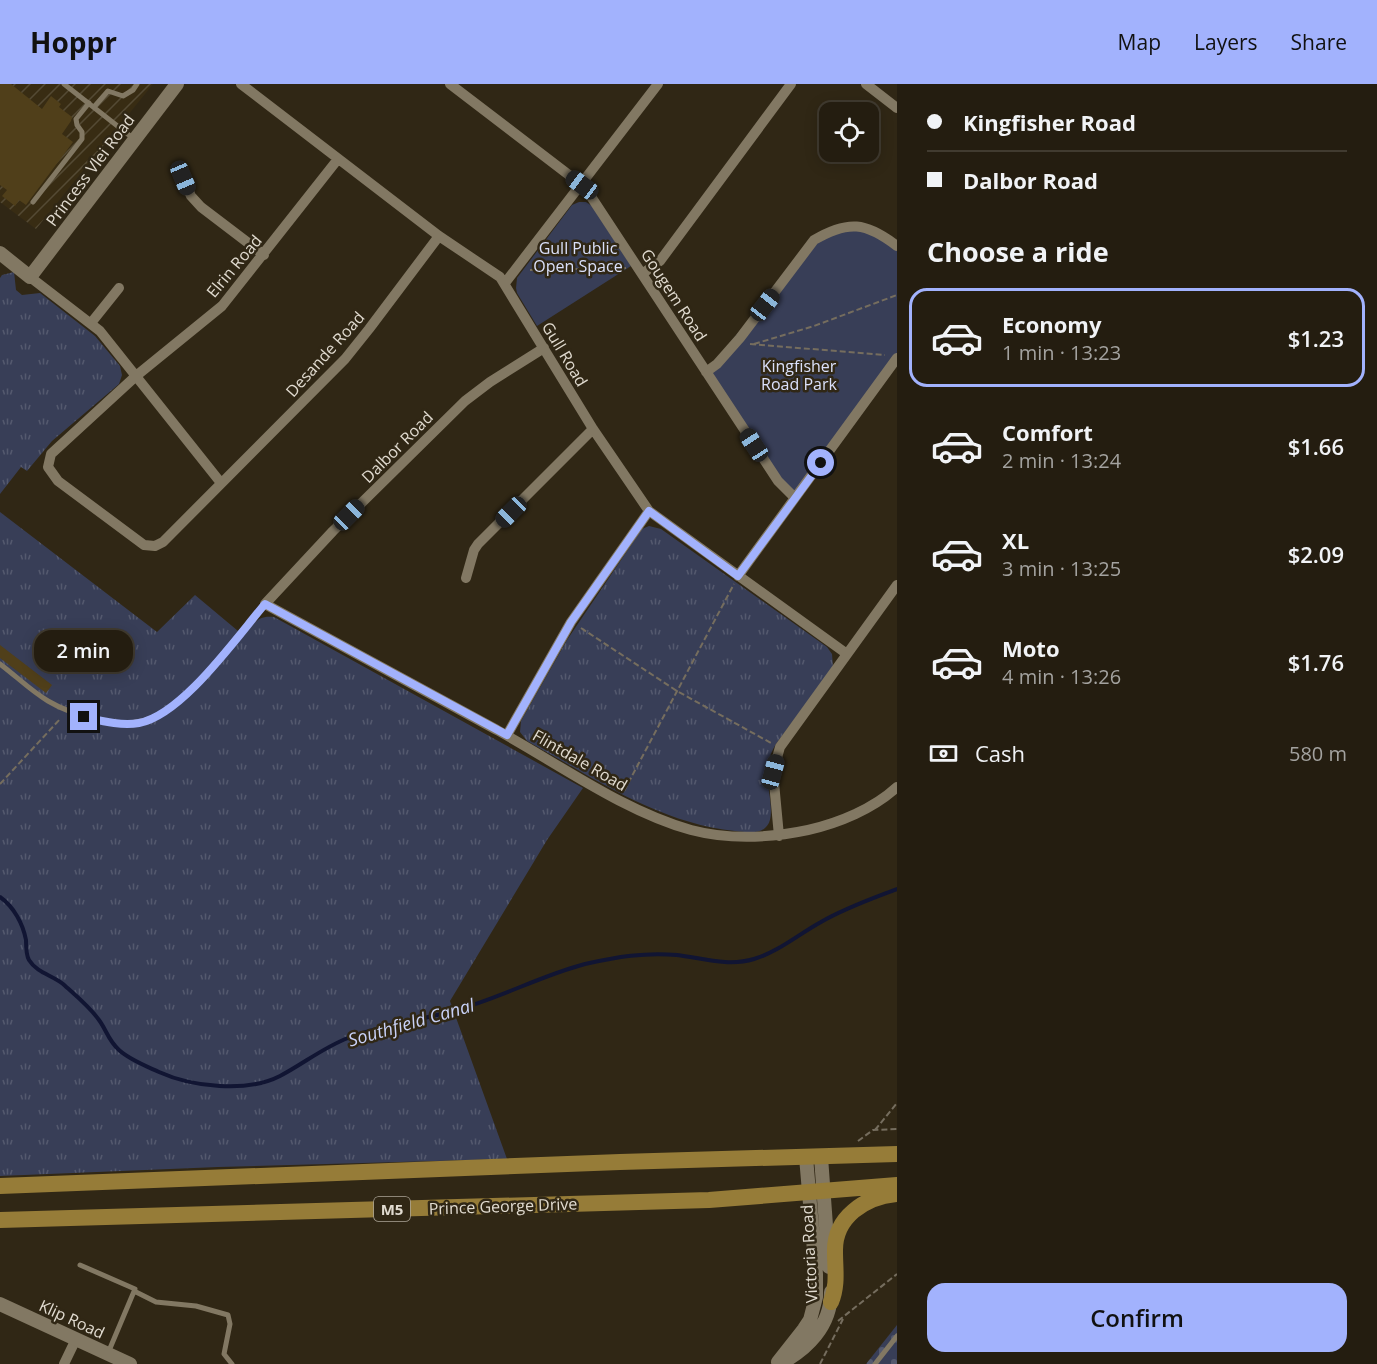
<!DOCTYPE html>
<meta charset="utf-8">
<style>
:root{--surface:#241d10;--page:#302a1e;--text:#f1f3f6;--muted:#a3a29f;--line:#413b30;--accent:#a2b2fd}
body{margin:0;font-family:"Open Sans",sans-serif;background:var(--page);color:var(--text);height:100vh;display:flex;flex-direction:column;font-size:22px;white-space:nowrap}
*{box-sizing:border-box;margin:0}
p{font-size:20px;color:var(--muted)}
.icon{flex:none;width:33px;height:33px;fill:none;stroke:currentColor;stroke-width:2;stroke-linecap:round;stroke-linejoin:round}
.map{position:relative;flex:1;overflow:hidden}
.side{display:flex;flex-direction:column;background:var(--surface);width:480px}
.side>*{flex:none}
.guide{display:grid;align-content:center;height:132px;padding:0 30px;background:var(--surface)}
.fabs{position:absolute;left:819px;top:18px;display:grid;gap:12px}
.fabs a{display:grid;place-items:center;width:60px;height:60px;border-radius:12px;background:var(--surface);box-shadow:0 3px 15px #0003,0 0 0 2px var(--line);font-size:30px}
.end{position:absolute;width:27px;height:27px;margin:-14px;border:8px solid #a2b2fd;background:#111;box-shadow:0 0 0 3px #111}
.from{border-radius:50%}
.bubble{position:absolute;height:42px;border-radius:18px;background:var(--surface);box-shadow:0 3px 15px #0003,0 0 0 2px var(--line);font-size:20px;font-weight:600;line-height:42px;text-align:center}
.car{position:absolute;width:18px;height:36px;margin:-18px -9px;border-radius:8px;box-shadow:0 0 4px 2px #0007;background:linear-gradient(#222 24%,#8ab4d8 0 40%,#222 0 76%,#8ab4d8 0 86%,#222 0)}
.guide b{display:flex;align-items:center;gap:21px;height:57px;font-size:22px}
.guide b+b{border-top:2px solid var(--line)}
.guide i{width:15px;height:15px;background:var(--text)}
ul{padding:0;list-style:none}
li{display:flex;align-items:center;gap:18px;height:99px;margin:0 12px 9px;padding:0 18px;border:3px solid transparent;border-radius:18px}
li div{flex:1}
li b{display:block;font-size:22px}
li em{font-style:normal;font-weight:600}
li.selected{border-color:var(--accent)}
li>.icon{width:54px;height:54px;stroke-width:1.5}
h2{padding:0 30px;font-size:27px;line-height:72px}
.pay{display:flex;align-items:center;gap:15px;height:66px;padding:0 30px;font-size:22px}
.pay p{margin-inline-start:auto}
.button{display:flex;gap:12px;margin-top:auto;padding:12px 30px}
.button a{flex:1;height:69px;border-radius:18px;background:var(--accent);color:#111;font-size:24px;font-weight:600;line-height:69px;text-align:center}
header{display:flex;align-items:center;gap:36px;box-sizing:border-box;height:84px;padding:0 30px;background:var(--accent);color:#111}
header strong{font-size:28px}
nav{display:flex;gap:33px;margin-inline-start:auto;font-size:21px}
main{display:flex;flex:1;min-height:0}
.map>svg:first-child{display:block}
</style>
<header>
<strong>Hoppr</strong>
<nav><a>Map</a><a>Layers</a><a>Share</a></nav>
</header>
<main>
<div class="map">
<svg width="897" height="1280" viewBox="0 0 897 1280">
<defs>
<pattern id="industrial-furrows" width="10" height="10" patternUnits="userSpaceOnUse" patternTransform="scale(1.5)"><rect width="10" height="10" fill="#382c13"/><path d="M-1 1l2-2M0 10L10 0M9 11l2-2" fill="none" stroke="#544a34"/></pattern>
<pattern id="grass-tufts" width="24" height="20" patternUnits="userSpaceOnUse" patternTransform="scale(1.5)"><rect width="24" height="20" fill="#383e57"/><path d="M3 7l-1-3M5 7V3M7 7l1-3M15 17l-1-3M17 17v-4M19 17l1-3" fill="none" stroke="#54596e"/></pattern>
<pattern id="cemetery-stones" width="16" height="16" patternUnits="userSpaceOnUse" patternTransform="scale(1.5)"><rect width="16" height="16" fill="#383e57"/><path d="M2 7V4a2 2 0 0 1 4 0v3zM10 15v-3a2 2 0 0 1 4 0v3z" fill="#54596e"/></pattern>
</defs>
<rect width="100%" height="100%" fill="#302715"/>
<path fill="url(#industrial-furrows)" d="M0 0H153L36 145 0 118Z"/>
<path fill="url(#grass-tufts)" d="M14 188 16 206 22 211 40 209 95 252 120 282 122 291 119 300 52 357 27 387 21 383 0 410V194L2 191Z
M0 428 157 548 195 511 244 552C254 540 257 531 274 533L583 704 547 756 450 917 507 1075 218 1083 0 1092Z
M649 442 661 445 827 563 832 570 833 583 776 660C771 668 768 676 767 686 766 701 777 733 766 743 759 751 745 748 735 747 658 739 594 694 527 657L520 648 521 637 567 556 642 445Z"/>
<path fill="url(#cemetery-stones)" d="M897 1241V1280H866Z"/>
<path fill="#383e57" d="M579 118H586L592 122 631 182 537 242 517 209 516 204 517 194 572 121Z
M849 141 897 162V274L795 414 706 288 814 156Z"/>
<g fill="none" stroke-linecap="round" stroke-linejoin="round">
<path stroke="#111533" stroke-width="4" d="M0 813C14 823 23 840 26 856 26 862 26 871 29 876 37 889 52 891 63 900 75 911 89 922 99 936 107 947 108 956 119 966 130 976 146 982 159 988 192 1003 247 1009 280 992 303 980 324 963 348 954 385 940 425 936 463 924 504 912 543 891 585 880 616 873 645 868 677 871 702 874 728 883 754 875 778 868 799 850 821 838 845 824 871 815 897 805"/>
</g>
<path fill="#503f1a" d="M0 0H11L42 25 51 12 61 20 59 23 72 33 71 37 62 50 73 58 26 121 19 116 15 122 2 112 7 106 0 101Z
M0 561 52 601 46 609 0 574Z"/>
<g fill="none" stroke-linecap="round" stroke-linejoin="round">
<path stroke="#756d5e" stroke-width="2" stroke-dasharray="6 3" stroke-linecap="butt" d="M530 186 626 184
M750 260 885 271
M754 260 814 242 897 211
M581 544 677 607 771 659
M0 700 61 634
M624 707 734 500
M875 1046 897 1019
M858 1057 873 1046 897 1045
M838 1237 897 1190
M820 1280 843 1235"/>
<path stroke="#827863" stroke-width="5" d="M64 0 134 55
M94 23 108 7 123 12 133 6 137 0
M33 118 82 55V48L77 41 76 35 89 19
M0 580C16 592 31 607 48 617 63 626 81 632 99 636 155 649 181 619 214 580 231 560 248 540 265 520
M80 1181 135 1205 108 1269
M136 1208 156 1218 196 1222 228 1231 230 1240 224 1270 232 1280
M875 1280 897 1252"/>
<path stroke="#827863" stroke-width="10" d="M241 0 439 152 500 193 593 345 649 427 847 570
M450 0 582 101 590 111 778 397 795 414
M866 0 897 24
M338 75 222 222 136 292 51 370 48 383 58 397 144 461 155 462 163 458 345 275 369 245 439 152
M183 94 191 112 201 123 264 171
M642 190 660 177 791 0
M30 193 100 247 221 399
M505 199 658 0
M91 239 119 204
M544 264 490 298 465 317 333 447 265 520C343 562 420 604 497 646 559 680 623 727 691 746 729 756 770 754 808 746 839 739 873 725 897 703
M706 288 717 280 740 254 814 156C848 136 866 138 897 162
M738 492 897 274
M466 494 474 466 478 460 593 345
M507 651 571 538 649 427
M779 752 773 688 780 663 897 501
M64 1280 76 1255"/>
<path stroke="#827863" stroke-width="14" d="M0 169 30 193 177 0
M821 1073 829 1183
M0 1220 130 1280
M778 1278 804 1245 810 1236 816 1213V1190L806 1073
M779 1280C807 1266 831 1242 831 1208"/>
<path stroke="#967c38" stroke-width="16" d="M0 1102 620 1078 897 1070
M0 1136 709 1116 897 1101
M831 1218C838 1201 835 1185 835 1168 834 1133 865 1113 896 1110"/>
</g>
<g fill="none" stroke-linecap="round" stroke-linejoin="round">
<path stroke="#a2b2fd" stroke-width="8" d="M84 633C102 637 121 642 139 639 182 631 236 554 265 520L507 651 571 538 649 427 738 492 821 379"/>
</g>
<g text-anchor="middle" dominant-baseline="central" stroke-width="5" stroke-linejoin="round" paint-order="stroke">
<rect fill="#302715" stroke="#aca598" stroke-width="1.5" x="374" y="1113" width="36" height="24" rx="4.5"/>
<g font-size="15" font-weight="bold" fill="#e1dbd0">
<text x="392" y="1125">M5</text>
</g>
<g font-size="16" fill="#e1dbd0" stroke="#302715">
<text transform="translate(90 86) rotate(-53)">Princess Vlei Road</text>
<text transform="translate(234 182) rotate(-50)">Elrin Road</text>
<text transform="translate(674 211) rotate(57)">Gougem Road</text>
<text transform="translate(325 270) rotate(-48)">Desande Road</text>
<text transform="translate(565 270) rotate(59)">Gull Road</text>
<text transform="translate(397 363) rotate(-45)">Dalbor Road</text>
<text transform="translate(580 676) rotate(30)">Flintdale Road</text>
<text transform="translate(503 1122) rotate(-2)">Prince George Drive</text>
<text transform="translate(809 1170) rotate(-93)">Victoria Road</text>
<text transform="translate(72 1235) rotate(25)">Klip Road</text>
</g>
<g font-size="16" fill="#dae0fa" stroke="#302715">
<text x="578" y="164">Gull Public<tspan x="578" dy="18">Open Space</tspan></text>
<text x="799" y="282">Kingfisher<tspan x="799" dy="18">Road Park</tspan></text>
</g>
<g font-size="18" font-style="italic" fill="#c8d1f7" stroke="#302715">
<text transform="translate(411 938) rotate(-16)">Southfield Canal</text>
</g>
</g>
</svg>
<div class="fabs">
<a><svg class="icon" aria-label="locate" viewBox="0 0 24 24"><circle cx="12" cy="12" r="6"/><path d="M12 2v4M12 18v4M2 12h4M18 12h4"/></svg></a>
</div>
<i class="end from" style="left:821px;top:379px"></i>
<i class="end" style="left:84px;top:633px"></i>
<div class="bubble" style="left:34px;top:546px;width:99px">2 min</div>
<i class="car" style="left:183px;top:94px;rotate:157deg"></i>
<i class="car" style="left:582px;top:101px;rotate:307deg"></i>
<i class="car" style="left:765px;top:221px;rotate:38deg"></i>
<i class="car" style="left:754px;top:361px;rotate:327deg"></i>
<i class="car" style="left:511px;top:428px;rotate:225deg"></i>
<i class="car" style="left:349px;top:431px;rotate:45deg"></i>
<i class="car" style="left:773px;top:688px;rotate:15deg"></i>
</div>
<section class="side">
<div class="guide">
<b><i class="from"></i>Kingfisher Road</b>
<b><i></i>Dalbor Road</b>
</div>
<h2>Choose a ride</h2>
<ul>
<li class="selected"><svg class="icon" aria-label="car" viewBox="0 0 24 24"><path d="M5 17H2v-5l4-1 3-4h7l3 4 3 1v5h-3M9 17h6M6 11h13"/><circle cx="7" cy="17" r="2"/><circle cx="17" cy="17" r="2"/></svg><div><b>Economy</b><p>1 min · 13:23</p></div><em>$1.23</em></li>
<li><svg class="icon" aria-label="car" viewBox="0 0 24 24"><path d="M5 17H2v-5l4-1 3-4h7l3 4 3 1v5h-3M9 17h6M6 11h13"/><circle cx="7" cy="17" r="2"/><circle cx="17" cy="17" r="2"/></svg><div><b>Comfort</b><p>2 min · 13:24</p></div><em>$1.66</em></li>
<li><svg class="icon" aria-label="car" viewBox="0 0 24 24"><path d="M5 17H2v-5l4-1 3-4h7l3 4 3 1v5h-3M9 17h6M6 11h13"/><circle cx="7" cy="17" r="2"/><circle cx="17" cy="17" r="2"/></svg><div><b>XL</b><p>3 min · 13:25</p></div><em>$2.09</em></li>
<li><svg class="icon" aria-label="car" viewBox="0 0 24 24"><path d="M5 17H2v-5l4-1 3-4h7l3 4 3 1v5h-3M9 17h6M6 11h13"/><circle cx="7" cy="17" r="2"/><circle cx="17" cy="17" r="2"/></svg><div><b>Moto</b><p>4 min · 13:26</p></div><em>$1.76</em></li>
</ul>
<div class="pay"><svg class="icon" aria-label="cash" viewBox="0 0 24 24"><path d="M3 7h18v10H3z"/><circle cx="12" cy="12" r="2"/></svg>Cash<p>580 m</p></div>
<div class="button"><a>Confirm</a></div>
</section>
</main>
